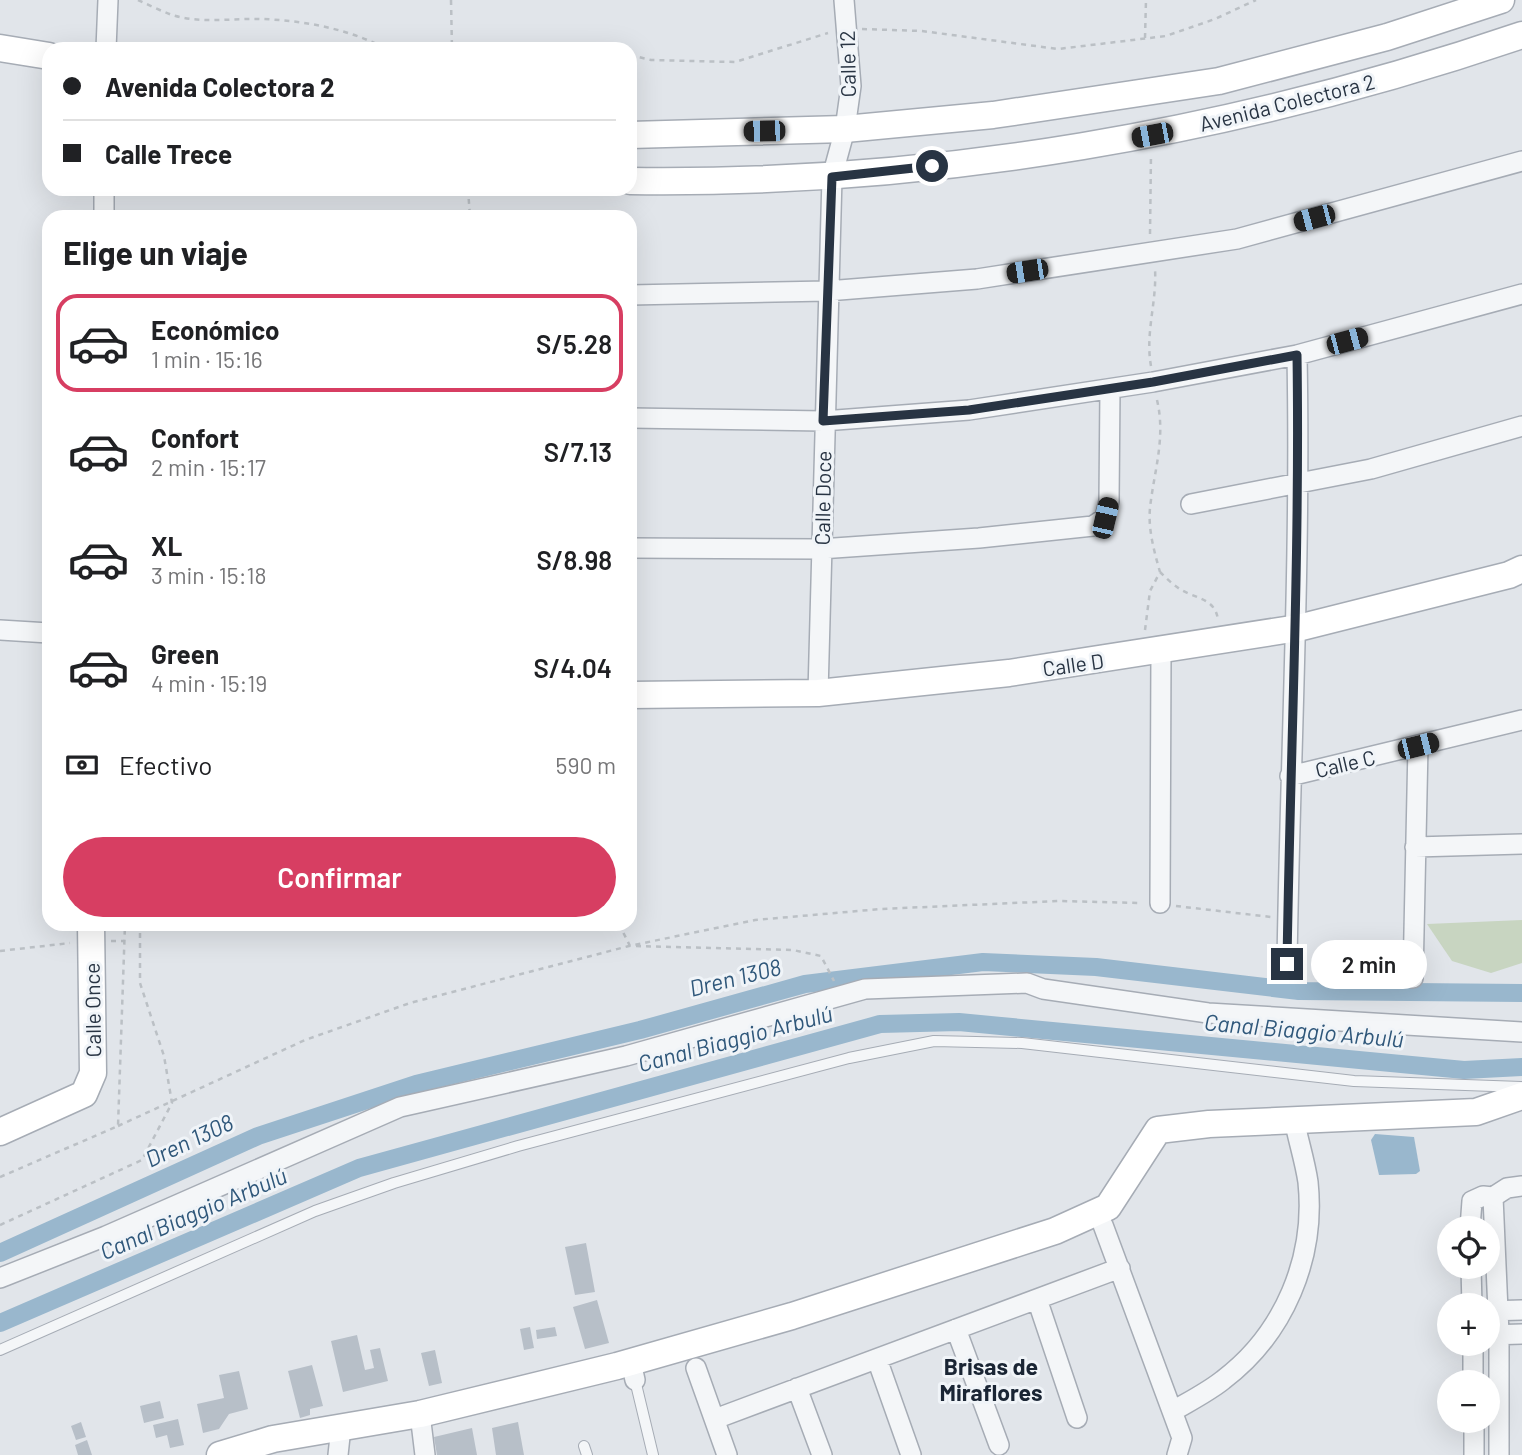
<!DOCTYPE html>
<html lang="es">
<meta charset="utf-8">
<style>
:root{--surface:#fff;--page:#f2f2f2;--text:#202124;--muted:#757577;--line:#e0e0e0;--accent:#d73e62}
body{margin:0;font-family:Barlow,sans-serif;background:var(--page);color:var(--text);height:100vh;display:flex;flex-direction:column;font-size:26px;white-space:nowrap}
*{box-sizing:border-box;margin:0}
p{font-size:23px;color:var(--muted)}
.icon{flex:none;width:38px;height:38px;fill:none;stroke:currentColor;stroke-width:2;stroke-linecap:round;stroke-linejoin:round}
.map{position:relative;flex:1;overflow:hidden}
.side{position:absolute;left:42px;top:210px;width:595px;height:721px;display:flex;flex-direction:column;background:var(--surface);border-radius:21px;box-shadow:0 7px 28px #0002}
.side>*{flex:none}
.hud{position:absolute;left:42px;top:42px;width:595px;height:154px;border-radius:21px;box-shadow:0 7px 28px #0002;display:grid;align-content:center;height:154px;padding:0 21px;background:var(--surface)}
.buttons{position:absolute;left:1437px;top:1216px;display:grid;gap:14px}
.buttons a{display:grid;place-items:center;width:63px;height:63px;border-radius:50%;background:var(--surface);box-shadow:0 7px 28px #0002;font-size:35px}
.end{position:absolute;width:32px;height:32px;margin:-16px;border:9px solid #283443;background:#fff;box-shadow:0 0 0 4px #fff}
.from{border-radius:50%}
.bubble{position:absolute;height:49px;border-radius:24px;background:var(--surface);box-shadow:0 7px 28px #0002;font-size:23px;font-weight:600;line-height:49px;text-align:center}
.car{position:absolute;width:21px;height:42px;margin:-21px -10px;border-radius:9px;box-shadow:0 0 5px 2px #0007;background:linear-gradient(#222 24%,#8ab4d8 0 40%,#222 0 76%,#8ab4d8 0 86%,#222 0)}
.hud b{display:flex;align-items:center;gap:24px;height:66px;font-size:26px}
.hud b+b{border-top:2px solid var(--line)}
.hud i{width:18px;height:18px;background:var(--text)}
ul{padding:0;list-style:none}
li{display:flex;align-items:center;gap:21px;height:98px;margin:0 14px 10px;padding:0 7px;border:4px solid transparent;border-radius:21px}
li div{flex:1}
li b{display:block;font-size:26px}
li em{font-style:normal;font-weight:600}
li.on{border-color:var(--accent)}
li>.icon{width:63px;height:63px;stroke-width:1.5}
h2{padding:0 21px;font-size:32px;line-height:84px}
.pay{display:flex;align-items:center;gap:18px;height:77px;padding:0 21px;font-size:26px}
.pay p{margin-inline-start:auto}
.action{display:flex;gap:14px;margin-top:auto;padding:14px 21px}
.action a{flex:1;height:80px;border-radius:42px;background:var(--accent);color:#fff;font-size:28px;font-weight:600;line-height:80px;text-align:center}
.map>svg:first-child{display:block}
</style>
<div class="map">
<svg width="1522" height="1455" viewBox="0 0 1522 1455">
<rect width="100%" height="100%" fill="#e1e5ea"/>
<path fill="#c8d5c1" d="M1522 920V963L1491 973 1452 961 1427 924Z"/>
<path fill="#99b7cd" d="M1375 1134 1414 1137 1420 1171 1416 1174 1379 1175 1371 1140Z"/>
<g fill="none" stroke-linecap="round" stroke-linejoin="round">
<path stroke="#99b7cd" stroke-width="18" d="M0 1253 258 1136 416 1084 640 1030 805 984 983 962 1096 967 1299 991 1522 993
M0 1323 359 1168 880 1024 959 1022 1464 1070 1522 1067"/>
</g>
<path fill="#b7bfc8" d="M586 1243 595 1292 575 1295 565 1247Z
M597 1300 609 1343 585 1349 573 1307Z
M530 1327 534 1348 524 1350 520 1329Z
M555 1327 557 1336 537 1339 536 1330Z
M357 1335 365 1370 374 1368 370 1350 380 1348 388 1381 343 1392 331 1341Z
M435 1350 442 1383 429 1386 421 1353Z
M312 1365 323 1406 310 1409V1415L300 1418 288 1371Z
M239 1371 248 1409 229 1414 219 1429 203 1433 197 1404 224 1398 219 1375Z
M160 1401 164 1418 144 1423 140 1406Z
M178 1419 184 1445 170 1448 167 1435 156 1438 153 1425Z
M81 1422 86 1437 76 1440 71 1426Z
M518 1422 524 1455H496L492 1428Z
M472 1428 477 1455H437L434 1437Z
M87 1440 92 1455H78L75 1445Z"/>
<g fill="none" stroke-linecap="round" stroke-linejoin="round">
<defs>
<path id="lane" d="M0 1350 315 1211 394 1183 518 1146 849 1058 934 1041 1022 1043 1354 1081 1521 1087
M635 1380 653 1455
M584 1446 587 1455"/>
<path id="street" d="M106 49 108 0
M104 189V217
M630 295 827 291 977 279 1237 239 1522 161
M630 418 823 421 969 410 1153 382 1297 355 1522 294
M1191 504 1371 469 1522 426
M630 548 820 549 979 538 1093 526 1105 518 1109 501 1110 389
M0 630 49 633
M818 693 832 177 845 129 851 86 844 0
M1290 776 1522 720
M1415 847 1522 844
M1160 903 1161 650
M1287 964C1290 761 1301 558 1297 355
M1413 978 1418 746
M1493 1197 1507 1188 1522 1186
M1103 1225 1182 1438 1177 1455
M1470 1228 1472 1201 1483 1196 1493 1197 1499 1334V1455
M1471 1267 1472 1306
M0 1278 106 1236 400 1107 626 1056 865 989 1027 983 1043 989 1208 1013 1522 1032
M1037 1299 1077 1418
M1488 1311 1522 1310
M956 1329 999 1445
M1489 1335 1522 1334
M1473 1344V1382
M877 1359 911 1455
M631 1362 635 1380
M696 1368 727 1455
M797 1388 822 1455
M1173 1411C1190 1401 1208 1392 1223 1380 1284 1334 1316 1258 1308 1182 1305 1161 1298 1140 1294 1119
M420 1414 425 1455
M715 1419 1120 1268
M1474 1421V1455
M338 1455 341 1427"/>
<path id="secondary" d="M0 48 49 56
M630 135 845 129 993 115 1219 81 1387 37 1501 0
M630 181C933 185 1235 133 1522 35
M630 695 818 693 1009 673 1298 628 1509 575 1522 569
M0 1132 84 1094 93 1073 91 924
M220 1455 273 1439 420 1414 617 1366 792 1316 1055 1231 1108 1207 1158 1130 1209 1124 1476 1112 1522 1096"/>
</defs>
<use href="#lane" stroke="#a6acb5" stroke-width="12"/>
<use href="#street" stroke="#a6acb5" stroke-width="22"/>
<use href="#secondary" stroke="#a6acb5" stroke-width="29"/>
<path stroke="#bbc0c5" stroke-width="2.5" stroke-dasharray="5 5" stroke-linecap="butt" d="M138 0C149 5 161 11 172 15 202 24 233 18 263 19 307 21 348 29 387 49
M451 0 452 49
M862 29 922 31 1058 49 1166 36 1215 19 1256 0
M1145 38 1146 0
M593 49H604
M630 55 651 60 735 62 828 33
M468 189 470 217
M1150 234 1151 154
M1151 366C1145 333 1157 302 1155 269
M1160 572C1165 577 1171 583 1177 587 1192 599 1215 596 1218 620
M1145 630 1150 591 1160 572C1154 551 1148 529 1150 508 1154 471 1166 438 1157 400
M1176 906 1271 917
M619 924 630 946
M111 941H125
M636 946 793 950 821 956 834 981
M0 951 70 943
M118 1126 305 1040 410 1003 629 946 755 920 881 909 1058 901 1142 903
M0 1177 118 1126 125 924
M0 1225 142 1160 172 1103 164 1056 140 983V924"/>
<use href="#lane" stroke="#f4f6f8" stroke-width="10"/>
<use href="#street" stroke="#f4f6f8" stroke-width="19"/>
<use href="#secondary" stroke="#fff" stroke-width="26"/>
</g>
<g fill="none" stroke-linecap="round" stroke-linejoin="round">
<path stroke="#283443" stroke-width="9" d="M932 166 832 177 823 421 969 410 1153 382 1297 355C1300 558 1290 761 1287 964"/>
</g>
<g text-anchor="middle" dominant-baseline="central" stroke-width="6" stroke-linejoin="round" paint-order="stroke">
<g font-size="21" fill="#283443" stroke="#f0f4f8">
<text transform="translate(847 64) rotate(-91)">Calle 12</text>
<text transform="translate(1287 102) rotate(-14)">Avenida Colectora 2</text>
<text transform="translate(822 498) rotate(-89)">Calle Doce</text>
<text transform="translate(1073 664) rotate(-8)">Calle D</text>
<text transform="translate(1345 763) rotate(-13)">Calle C</text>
<text transform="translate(92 1010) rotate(-91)">Calle Once</text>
</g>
<g font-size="23" font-style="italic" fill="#2f577a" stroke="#f0f4f8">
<text transform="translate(735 977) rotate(-14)">Dren 1308</text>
<text transform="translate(1304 1030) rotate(5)">Canal Biaggio Arbulú</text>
<text transform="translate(735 1038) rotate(-15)">Canal Biaggio Arbulú</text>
<text transform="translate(189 1140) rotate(-25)">Dren 1308</text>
<text transform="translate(193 1213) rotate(-23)">Canal Biaggio Arbulú</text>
</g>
<g font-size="23" font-weight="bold" fill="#1a2534" stroke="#f0f4f8">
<text x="991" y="1366">Brisas de<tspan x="991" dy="26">Miraflores</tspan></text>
</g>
</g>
</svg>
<div class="buttons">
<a><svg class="icon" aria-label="locate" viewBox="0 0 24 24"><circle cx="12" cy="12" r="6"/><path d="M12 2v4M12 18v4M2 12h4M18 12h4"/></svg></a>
<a>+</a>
<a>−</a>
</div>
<i class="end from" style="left:932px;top:166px"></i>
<i class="end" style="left:1287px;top:964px"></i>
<div class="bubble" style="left:1311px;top:940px;width:116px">2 min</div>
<i class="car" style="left:764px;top:131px;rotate:269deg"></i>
<i class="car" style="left:1152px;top:135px;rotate:259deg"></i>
<i class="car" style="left:1314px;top:218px;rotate:255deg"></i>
<i class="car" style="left:1027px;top:271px;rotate:261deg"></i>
<i class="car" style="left:1347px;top:341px;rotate:75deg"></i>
<i class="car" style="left:1105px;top:518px;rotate:13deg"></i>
<i class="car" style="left:1418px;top:746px;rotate:76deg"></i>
<div class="hud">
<b><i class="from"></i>Avenida Colectora 2</b>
<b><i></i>Calle Trece</b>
</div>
<section class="side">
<h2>Elige un viaje</h2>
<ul>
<li class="on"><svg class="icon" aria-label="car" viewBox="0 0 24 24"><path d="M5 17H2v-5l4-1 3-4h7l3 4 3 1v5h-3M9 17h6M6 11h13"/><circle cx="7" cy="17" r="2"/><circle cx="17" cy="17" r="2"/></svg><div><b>Económico</b><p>1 min · 15:16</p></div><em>S/5.28</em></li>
<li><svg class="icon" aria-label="car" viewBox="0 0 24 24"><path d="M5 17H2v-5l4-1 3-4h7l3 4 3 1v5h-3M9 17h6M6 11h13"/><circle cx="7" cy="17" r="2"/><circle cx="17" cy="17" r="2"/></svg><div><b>Confort</b><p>2 min · 15:17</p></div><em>S/7.13</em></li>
<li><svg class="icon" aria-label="car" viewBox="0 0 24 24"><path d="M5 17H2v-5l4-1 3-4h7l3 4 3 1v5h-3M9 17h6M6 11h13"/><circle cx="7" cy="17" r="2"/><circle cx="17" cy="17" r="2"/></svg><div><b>XL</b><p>3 min · 15:18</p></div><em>S/8.98</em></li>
<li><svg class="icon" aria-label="car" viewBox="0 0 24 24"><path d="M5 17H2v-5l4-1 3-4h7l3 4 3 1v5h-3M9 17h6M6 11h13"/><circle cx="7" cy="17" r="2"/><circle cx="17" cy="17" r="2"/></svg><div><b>Green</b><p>4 min · 15:19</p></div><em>S/4.04</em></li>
</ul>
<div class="pay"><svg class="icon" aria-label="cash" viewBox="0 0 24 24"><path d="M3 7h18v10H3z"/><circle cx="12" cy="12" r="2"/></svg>Efectivo<p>590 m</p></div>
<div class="action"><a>Confirmar</a></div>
</section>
</div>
